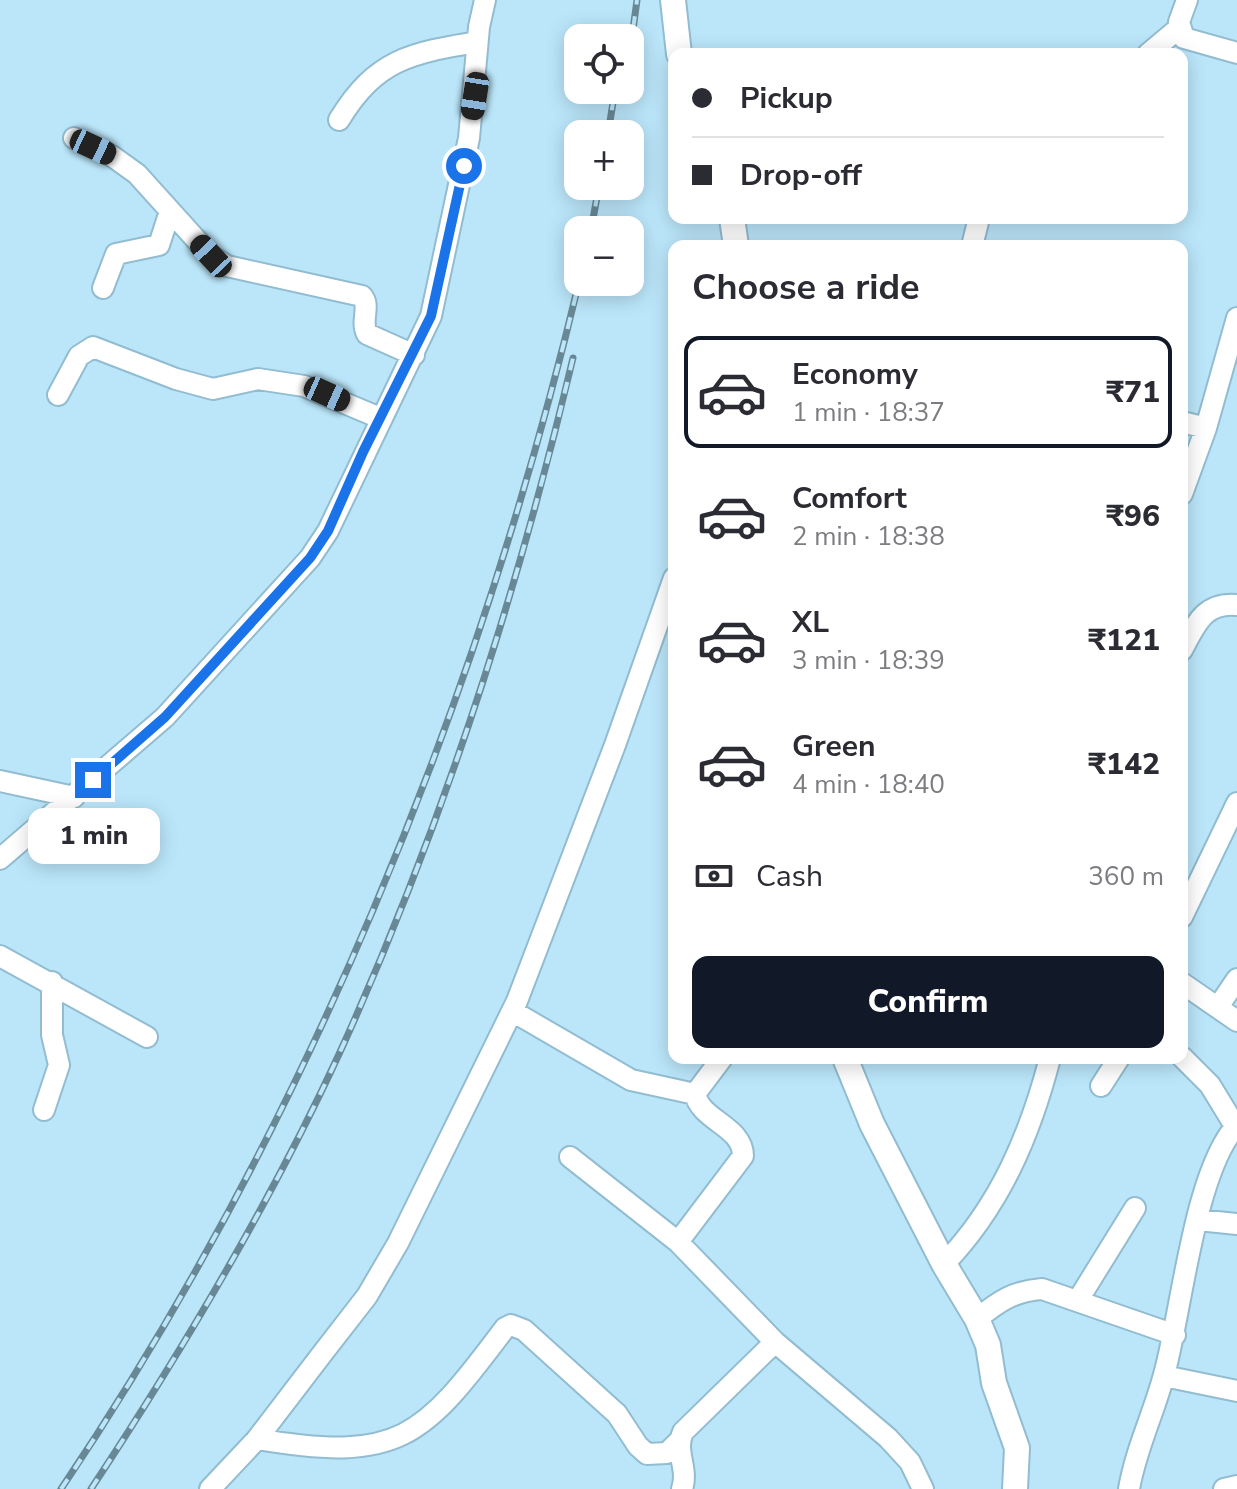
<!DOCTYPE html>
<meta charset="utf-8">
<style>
:root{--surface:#fff;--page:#f2f2f3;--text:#2b2b33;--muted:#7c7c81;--line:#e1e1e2;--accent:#111827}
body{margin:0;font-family:"Nunito Sans",sans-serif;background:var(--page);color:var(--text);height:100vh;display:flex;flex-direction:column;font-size:30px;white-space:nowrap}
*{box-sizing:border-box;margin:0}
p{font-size:26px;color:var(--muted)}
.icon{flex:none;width:44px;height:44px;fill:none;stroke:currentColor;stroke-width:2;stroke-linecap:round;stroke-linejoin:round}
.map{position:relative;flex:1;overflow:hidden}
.panel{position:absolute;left:668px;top:240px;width:520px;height:824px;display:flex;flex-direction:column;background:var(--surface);border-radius:16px;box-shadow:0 4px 20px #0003}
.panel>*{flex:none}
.hud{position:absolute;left:668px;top:48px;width:520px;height:176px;border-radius:16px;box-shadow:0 4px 20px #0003;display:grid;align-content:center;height:176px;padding:0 24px;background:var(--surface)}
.controls{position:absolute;left:564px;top:24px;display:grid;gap:16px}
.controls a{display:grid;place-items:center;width:80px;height:80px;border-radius:16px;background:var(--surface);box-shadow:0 4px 20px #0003;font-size:40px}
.end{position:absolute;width:36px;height:36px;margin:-18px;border:10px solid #1a73e8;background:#fff;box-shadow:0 0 0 4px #fff}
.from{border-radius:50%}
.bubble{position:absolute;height:56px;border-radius:16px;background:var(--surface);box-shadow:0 4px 20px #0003;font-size:26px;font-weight:800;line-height:56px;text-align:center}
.car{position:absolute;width:24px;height:48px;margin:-24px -12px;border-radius:10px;box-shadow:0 0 6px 2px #0007;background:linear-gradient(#222 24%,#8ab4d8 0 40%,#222 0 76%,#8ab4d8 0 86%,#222 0)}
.hud b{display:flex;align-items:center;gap:28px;height:76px;font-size:30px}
.hud b+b{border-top:2px solid var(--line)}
.hud i{width:20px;height:20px;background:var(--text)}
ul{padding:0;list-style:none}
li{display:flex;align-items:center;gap:24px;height:112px;margin:0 16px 12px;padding:0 8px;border:4px solid transparent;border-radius:16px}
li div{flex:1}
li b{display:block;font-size:30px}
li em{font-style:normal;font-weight:800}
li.on{border-color:var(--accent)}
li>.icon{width:72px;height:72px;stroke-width:1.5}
h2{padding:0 24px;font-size:36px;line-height:96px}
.pay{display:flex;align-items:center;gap:20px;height:88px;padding:0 24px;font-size:30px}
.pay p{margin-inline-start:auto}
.primary-button{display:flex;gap:16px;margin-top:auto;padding:16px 24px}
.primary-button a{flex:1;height:92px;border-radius:16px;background:var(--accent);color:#fff;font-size:32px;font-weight:800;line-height:92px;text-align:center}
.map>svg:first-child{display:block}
</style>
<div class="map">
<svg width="1237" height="1489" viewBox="0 0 1237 1489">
<rect width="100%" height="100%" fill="#bbe6fa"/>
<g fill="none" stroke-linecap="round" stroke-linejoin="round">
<defs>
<path id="minor" d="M1187 0 1179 22 1184 38 1237 53
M1148 54 1179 28
M339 120C376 59 411 53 477 42
M74 138 112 156 137 174 211 256 227 266 362 296C371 306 360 321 367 334L414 355
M972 246 979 218
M103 288 116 254 159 245 170 211
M58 395 79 356 93 347 176 379 213 389 258 379 304 386 380 418
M1182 422 1206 428
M1182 494 1206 428 1237 318
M1182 650C1196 624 1204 602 1237 605
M0 781 74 797
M0 859 165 717 310 558 328 531 431 316 469 138 479 27 485 0
M1182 917 1237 803
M0 956 147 1037
M1182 983 1237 1021
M1218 1007 1237 979
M512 1011 631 1080 695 1094
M1182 1057 1210 1085 1235 1126
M1101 1086 1119 1058
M44 1110 59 1065 52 1035V982
M570 1157 678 1242 775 1342 888 1438 910 1462 923 1489
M1198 1220 1237 1224
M678 1242 743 1156C743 1126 701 1121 695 1094L722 1058
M944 1264C1000 1206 1030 1135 1050 1058
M1078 1300 1135 1208
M977 1319C999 1301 1014 1291 1042 1289L1175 1335
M1164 1376 1237 1391
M257 1439C399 1463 422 1439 505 1328L511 1325 524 1330 617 1414 638 1446 647 1454 667 1453 679 1441
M210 1489 257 1439 322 1354 367 1296 398 1243 517 1001 615 745 674 578
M682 1489C689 1468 674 1452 683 1432L775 1342
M1129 1489C1136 1448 1155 1411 1165 1371 1182 1307 1195 1170 1237 1125
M1224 1489 1237 1486"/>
<path id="major" d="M673 0 679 54
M732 218 736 246
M845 1058 872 1124 944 1264 977 1319 988 1345 994 1383 1017 1448 1015 1489"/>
</defs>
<use href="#minor" stroke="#92bcd0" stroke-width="24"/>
<use href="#major" stroke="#92bcd0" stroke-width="28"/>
<use href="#minor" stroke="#fff" stroke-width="20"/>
<use href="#major" stroke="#fff" stroke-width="24"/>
<defs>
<path id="rail" d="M630 52 637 0
M608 134 615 90
M591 230 599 186
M61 1489C306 1125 477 708 579 282
M91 1489C182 1351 271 1202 340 1052 441 830 517 595 573 358"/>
</defs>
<use href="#rail" stroke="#698896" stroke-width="7"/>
<use href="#rail" stroke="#bbe6fa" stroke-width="4" stroke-dasharray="12" stroke-linecap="butt"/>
</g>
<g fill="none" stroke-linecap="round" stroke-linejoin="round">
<path stroke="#1a73e8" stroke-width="10" d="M93 780 165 717 310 558 328 531 363 452 431 316 464 166"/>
</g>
</svg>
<div class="controls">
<a><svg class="icon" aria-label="locate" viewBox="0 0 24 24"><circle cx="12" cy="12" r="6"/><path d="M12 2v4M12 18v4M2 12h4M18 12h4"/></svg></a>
<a>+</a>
<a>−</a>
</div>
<i class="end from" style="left:464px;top:166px"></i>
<i class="end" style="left:93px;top:780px"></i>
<div class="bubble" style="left:28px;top:808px;width:132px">1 min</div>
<i class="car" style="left:475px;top:96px;rotate:189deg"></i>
<i class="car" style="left:93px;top:147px;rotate:115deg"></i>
<i class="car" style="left:211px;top:256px;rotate:317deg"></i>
<i class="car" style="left:327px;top:394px;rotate:114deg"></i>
<div class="hud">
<b><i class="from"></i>Pickup</b>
<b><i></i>Drop-off</b>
</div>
<section class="panel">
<h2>Choose a ride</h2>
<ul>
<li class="on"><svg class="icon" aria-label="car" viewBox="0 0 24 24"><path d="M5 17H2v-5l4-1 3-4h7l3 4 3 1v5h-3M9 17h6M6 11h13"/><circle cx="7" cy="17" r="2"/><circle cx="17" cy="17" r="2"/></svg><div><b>Economy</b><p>1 min · 18:37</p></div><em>₹71</em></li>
<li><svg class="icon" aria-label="car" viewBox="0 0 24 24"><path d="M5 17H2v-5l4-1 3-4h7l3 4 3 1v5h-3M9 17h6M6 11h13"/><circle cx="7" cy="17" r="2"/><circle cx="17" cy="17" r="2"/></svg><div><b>Comfort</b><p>2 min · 18:38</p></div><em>₹96</em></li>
<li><svg class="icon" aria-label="car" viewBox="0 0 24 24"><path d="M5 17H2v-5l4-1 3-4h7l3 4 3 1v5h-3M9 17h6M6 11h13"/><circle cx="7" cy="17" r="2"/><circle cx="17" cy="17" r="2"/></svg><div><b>XL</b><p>3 min · 18:39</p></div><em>₹121</em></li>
<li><svg class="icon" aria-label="car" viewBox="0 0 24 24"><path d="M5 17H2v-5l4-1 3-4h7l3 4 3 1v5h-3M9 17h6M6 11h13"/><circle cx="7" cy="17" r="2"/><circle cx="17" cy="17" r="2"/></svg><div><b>Green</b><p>4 min · 18:40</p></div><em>₹142</em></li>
</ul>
<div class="pay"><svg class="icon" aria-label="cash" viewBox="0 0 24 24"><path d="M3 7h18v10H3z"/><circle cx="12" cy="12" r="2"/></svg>Cash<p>360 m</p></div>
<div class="primary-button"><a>Confirm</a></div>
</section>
</div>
